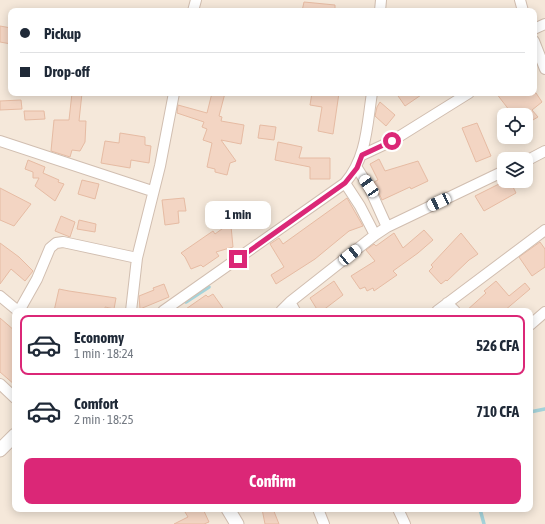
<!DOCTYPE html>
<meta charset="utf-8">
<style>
:root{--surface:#fff;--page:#f6f6f7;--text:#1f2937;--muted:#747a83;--line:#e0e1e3;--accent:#db2777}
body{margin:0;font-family:"Asap Condensed",sans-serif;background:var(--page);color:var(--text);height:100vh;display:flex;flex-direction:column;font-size:15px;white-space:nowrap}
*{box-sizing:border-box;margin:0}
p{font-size:13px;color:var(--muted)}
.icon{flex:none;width:22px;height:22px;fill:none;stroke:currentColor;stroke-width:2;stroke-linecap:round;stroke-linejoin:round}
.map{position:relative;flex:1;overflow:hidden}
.sheet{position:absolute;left:12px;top:308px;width:521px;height:204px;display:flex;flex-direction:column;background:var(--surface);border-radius:8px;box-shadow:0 2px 10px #0003}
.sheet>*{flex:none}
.hud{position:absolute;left:8px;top:8px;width:529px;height:88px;border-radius:8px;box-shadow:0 2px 10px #0003;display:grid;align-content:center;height:88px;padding:0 12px;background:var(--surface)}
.fabs{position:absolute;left:497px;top:108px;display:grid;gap:8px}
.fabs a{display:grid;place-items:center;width:36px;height:36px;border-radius:8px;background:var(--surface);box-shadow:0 2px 10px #0003;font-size:20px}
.end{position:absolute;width:18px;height:18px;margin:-9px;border:5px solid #db2777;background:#fff;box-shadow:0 0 0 2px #fff}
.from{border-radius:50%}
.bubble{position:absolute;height:28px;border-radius:8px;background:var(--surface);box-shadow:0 2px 10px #0003;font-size:13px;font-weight:700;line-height:28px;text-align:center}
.car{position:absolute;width:12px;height:24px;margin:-12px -6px;border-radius:5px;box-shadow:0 0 3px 1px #0007;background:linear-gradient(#fff 24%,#345 0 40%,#fff 0 76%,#345 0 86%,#fff 0)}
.hud b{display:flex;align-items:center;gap:14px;height:38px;font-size:15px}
.hud b+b{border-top:1px solid var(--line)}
.hud i{width:10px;height:10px;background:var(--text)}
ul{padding:7px 0 0;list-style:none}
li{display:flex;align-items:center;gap:12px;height:60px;margin:0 8px 6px;padding:0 4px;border:2px solid transparent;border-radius:8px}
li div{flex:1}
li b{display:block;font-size:15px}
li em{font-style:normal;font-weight:700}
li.active{border-color:var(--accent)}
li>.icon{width:36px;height:36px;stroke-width:1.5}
.primary-button{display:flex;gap:8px;margin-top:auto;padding:8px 12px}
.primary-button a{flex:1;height:46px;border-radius:8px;background:var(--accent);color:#fff;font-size:16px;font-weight:700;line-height:46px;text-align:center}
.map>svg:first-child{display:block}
</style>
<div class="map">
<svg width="545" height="524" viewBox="0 0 545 524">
<rect width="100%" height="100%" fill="#fdf6ec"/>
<path fill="#f5e8da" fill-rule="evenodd" d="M0 0H545V524H0ZM11 11H534V93H11ZM504 115H526V137H504ZM504 159H526V181H504ZM15 311H530V509H15Z"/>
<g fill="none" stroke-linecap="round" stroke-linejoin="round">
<path stroke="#a5d3da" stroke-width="3.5" d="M186 302 209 287
M530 412 545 409
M480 509 484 524"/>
</g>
<path fill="#f3d5c3" stroke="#e6bba3" d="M304 2 335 5V11H302Z
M0 26 11 28V44L0 42Z
M72 93H82L79 121H86L85 142 80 151 72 150 70 157 51 151 54 120H69Z
M212 93H225L219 116 222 117 221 121 244 125 241 144 221 140 236 161 230 163 227 175 215 172V169L207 167 212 143 203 140 207 129 202 127 204 122 177 113 178 105 207 113Z
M312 93H339L333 134 318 131 322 107 310 105Z
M396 93H424L405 106Z
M496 93H536L542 102 532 110 538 117 526 124V115H513Z
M21 100 22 109 0 110V101Z
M380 102 395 115 386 126 375 116 377 107Z
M24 111H44L45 119 25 120Z
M477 123 491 156 476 162 462 128Z
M260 125 276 127 274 140 258 138Z
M120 133 145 137V145L151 146 149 163 131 160 130 168 101 163 105 141 119 143Z
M278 142 302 147 299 158H330V179H310V167L275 160Z
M379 159 385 171 418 161 428 181 411 189 410 187 382 200 374 182 378 180 370 164Z
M28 160 45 167 43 173 59 180 58 182 64 184 55 201 35 186 39 178H33V172L25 169Z
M82 180 99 184 95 199 78 194Z
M505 181H510L516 193 484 211 475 196Z
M0 188 31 204 14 226 0 220Z
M184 198 186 211H178L179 223 165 225 162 200Z
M347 198 363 226 349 231 315 259 276 284 271 275 284 267 270 244 279 238 283 244Z
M61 216 75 222 70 237 55 231Z
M79 220 96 224 95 232 77 229Z
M226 226H231L233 247 216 252 219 256 203 267 201 265 191 269 185 257 181 253 213 231 215 234Z
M424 230 433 240 418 253 393 271 397 275 374 291 373 288 367 291 365 287 360 289 351 276 375 261 366 250 374 244 376 246 394 233 403 248Z
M461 233 478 254 469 260 447 281 446 280 441 284 429 271 433 267 431 265Z
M540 242 545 249V267L532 276 519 257Z
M0 243 19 257 33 271 25 281 11 269 0 284Z
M334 281 343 295 322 311H318L310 298Z
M496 281 509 296 525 283 530 289 504 311H466L486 293 484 291Z
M164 284 169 297 140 309 139 296 154 290 153 288Z
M59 289 69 291 116 298 114 309 105 307V311H54Z
M213 294 225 311H183L206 295 208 297Z
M0 318 15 331V385L0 372Z
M191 509H203L209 522 204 524H174L188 517 185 512Z
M262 509H273L279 524H265Z"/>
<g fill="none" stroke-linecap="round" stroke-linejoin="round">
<defs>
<path id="minor" d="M520 0 523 11
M193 11 196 0
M380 11 381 0
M534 29 545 24
M534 41 545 69
M0 141 152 191
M362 155 392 141 469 93
M526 161 545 151
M357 168 369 187 387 227
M345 183 360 206 375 235
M0 296 18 311
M290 302 375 235 387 227 504 171
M447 303 455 311
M19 311 37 279 50 248 56 243 63 242 137 258
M131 311 137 258 160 166 174 93
M163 311 345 183C367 158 367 124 372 93
M281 311 290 302 295 311
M437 311 545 230
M530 325 545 312
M0 384 15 398
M318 509 324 524
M398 509 405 524"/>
<path id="tertiary" d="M0 450 15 435
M228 509 237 524"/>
</defs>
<use href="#minor" stroke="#d1beb0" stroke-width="12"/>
<use href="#tertiary" stroke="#d1beb0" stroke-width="15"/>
<use href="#minor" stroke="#fff" stroke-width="10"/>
<use href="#tertiary" stroke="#fff" stroke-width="13"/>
</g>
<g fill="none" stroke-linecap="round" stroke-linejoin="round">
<path stroke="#db2777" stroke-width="5" d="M238 259 345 183 357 168 362 155 392 141"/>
</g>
</svg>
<div class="fabs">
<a><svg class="icon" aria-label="locate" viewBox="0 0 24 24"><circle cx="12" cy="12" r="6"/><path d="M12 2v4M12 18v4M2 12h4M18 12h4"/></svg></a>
<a><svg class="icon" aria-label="layers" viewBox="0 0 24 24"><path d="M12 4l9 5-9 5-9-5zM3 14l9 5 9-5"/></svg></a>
</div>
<i class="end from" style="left:392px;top:141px"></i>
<i class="end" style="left:238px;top:259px"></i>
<div class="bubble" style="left:205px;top:201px;width:66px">1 min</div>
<i class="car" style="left:369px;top:186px;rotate:326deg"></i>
<i class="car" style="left:439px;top:202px;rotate:245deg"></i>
<i class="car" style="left:350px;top:255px;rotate:51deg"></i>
<div class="hud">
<b><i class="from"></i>Pickup</b>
<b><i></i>Drop-off</b>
</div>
<section class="sheet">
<ul>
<li class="active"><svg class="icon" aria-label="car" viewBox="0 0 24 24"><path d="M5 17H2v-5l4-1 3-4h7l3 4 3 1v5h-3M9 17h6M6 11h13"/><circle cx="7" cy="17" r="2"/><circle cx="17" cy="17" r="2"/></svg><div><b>Economy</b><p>1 min · 18:24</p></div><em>526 CFA</em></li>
<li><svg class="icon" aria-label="car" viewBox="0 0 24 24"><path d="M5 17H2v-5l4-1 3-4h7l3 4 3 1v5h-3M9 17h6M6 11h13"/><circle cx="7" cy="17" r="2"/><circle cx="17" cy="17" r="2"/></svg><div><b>Comfort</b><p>2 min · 18:25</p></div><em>710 CFA</em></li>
</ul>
<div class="primary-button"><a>Confirm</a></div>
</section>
</div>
